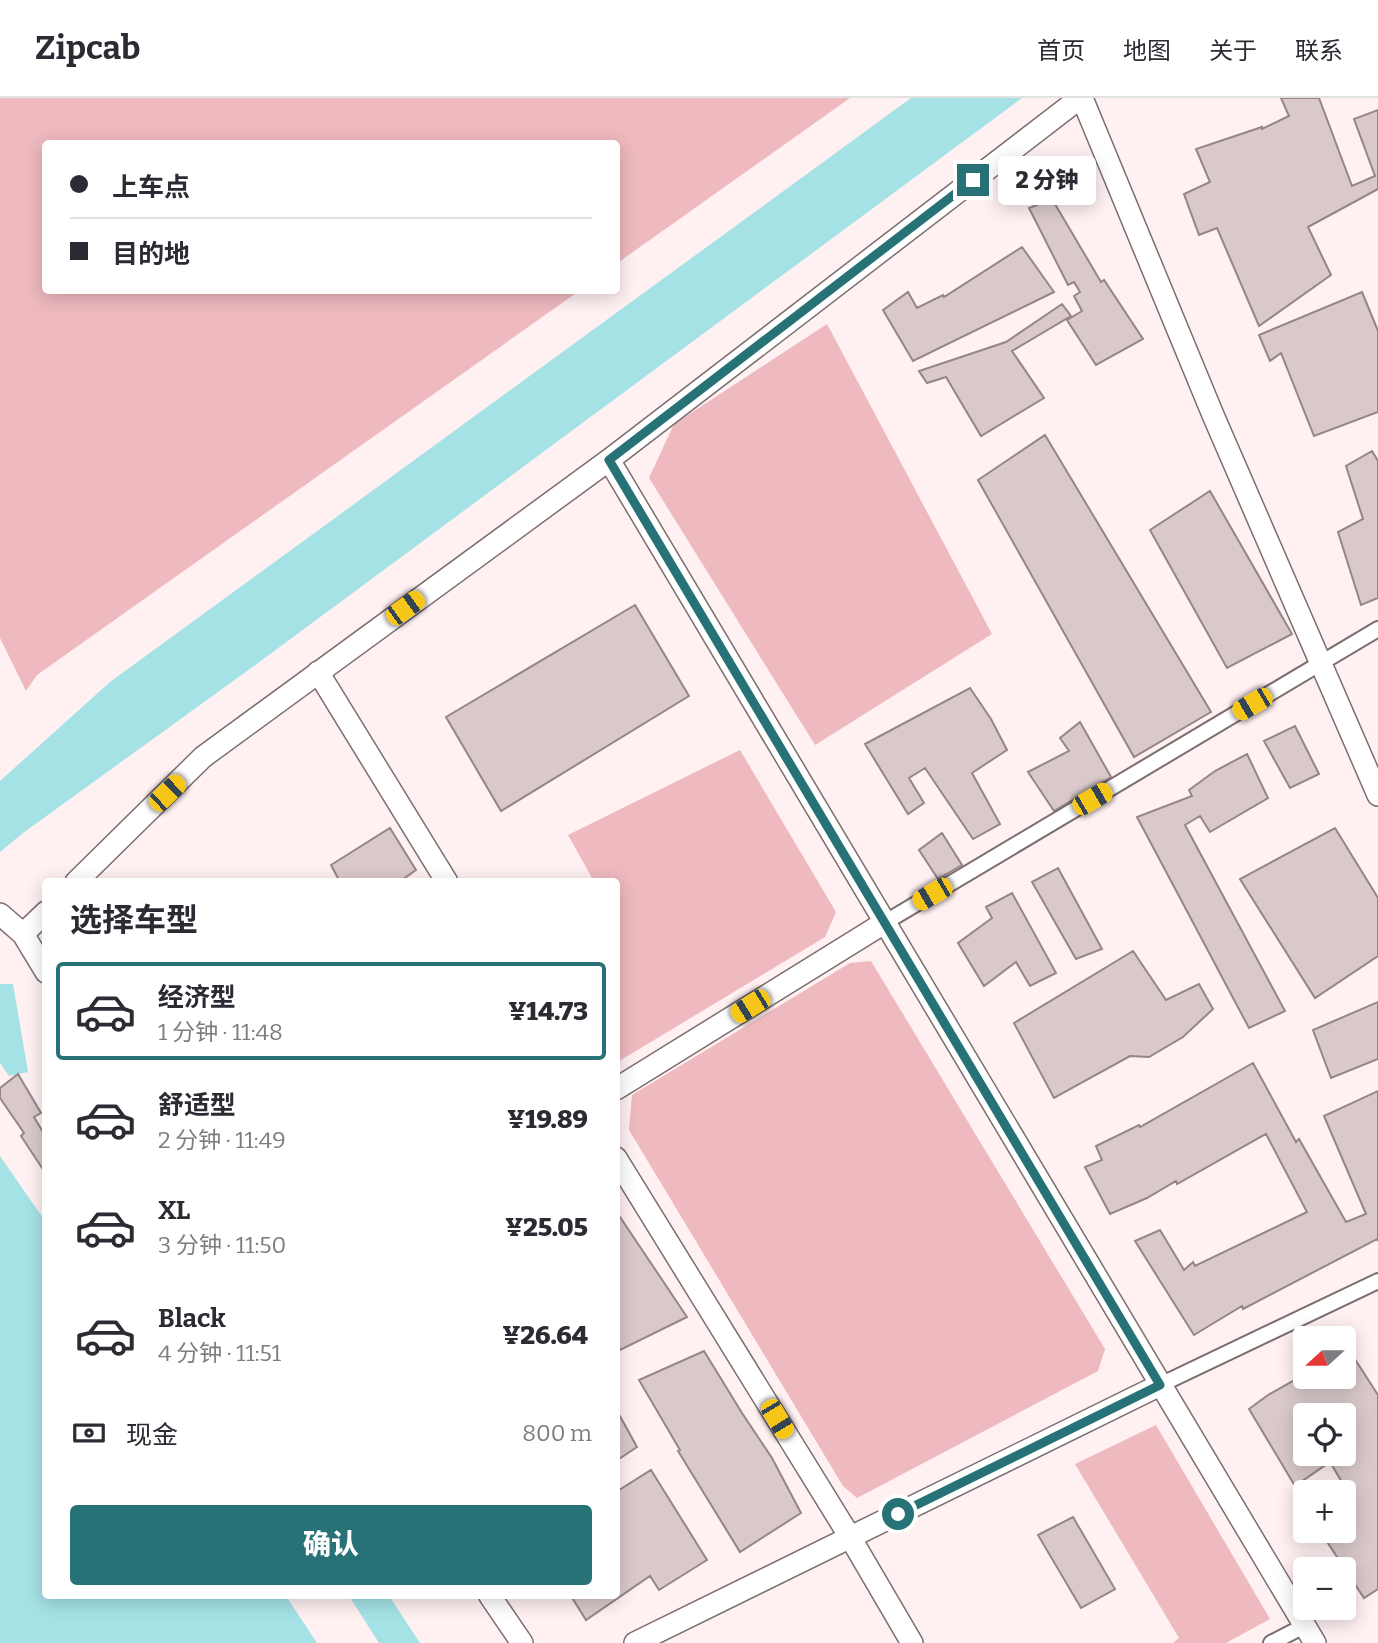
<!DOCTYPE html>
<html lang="zh">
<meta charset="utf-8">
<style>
:root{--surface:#fff;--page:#f7f7f7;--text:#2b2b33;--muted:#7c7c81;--line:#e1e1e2;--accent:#277277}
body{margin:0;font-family:Bitter,"Noto Sans SC",serif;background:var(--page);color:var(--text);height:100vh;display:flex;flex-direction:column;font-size:26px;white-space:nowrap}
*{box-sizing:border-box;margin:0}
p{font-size:23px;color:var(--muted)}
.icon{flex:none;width:38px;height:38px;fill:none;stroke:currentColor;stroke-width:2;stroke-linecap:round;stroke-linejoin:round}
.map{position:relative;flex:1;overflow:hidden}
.details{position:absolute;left:42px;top:780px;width:578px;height:721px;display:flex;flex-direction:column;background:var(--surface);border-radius:7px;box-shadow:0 4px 18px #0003}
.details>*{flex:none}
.top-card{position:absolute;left:42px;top:42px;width:578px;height:154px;border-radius:7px;box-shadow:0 4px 18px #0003;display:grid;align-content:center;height:154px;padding:0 28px;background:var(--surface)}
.needle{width:46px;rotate:249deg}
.buttons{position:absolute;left:1293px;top:1228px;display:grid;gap:14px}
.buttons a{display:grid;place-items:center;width:63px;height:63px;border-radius:7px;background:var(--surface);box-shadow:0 4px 18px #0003;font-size:35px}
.end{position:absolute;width:32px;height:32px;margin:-16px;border:9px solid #277277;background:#fff;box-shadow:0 0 0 4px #fff}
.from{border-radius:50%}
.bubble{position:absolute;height:49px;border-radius:7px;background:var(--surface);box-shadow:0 4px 18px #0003;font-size:23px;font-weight:800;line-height:49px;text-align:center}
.car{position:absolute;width:21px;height:42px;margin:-21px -10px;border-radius:9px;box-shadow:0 0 5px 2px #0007;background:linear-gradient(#f5c518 24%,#345 0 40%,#f5c518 0 76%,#345 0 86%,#f5c518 0)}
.top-card b{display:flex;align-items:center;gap:24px;height:66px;font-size:26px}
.top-card b+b{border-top:2px solid var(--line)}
.top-card i{width:18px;height:18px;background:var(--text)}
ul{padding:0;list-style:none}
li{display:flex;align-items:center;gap:21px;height:98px;margin:0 14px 10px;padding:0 14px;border:4px solid transparent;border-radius:7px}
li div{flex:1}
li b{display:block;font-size:26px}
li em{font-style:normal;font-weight:800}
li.current{border-color:var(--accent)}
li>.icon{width:63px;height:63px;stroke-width:1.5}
h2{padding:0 28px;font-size:32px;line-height:84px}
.pay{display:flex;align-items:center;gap:18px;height:77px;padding:0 28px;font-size:26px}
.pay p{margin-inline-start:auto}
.action{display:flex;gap:14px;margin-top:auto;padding:14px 28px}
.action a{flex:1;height:80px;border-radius:7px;background:var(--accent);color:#fff;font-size:28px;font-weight:800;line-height:80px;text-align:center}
header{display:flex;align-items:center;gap:42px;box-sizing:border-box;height:98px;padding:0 35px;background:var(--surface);border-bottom:2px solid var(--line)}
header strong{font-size:33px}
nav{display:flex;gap:38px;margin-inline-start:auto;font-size:24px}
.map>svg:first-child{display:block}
</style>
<header>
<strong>Zipcab</strong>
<nav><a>首页</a><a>地图</a><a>关于</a><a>联系</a></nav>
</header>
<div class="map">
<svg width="1378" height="1545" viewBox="0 0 1378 1545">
<rect width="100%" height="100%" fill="#fff0f2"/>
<path fill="#eeb9bf" d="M0 0H850L616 166V46H46V192L579 193 37 577 26 593 0 540Z
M827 226 992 536 815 647 649 380 674 326Z
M740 652 836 814 825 839 616 965V784H588L592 780 568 737Z
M871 863 1105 1251 1098 1273 857 1400 843 1388 629 1032 632 997 850 865Z
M1156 1327 1270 1521 1226 1545H1173L1179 1540 1075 1366Z"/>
<path fill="#a4e2e6" d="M911 0H1022L258 565 23 735 0 754V683L110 584Z
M0 886H13L28 974 9 978 0 965Z
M0 1058 45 1123 46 1498H286L317 1545H0Z
M349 1498H389L420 1545H379Z"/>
<path fill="#dac9cb" stroke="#958587" stroke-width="2" fill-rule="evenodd" d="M1281 0H1319L1352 88 1375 78 1354 21 1378 12V91L1308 129 1331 177 1259 228 1217 130 1199 137 1184 96 1210 84 1196 51 1262 29V31L1289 18Z
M1052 101 1101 184 1104 182 1143 241 1096 267 1067 222 1082 213 1074 198 1080 194 1074 184 1068 187 1029 110Z
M1022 149 1054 194 913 263 883 212 908 194 917 210 943 197 944 199Z
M1362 194 1378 233V314L1314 338 1281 255 1270 263 1259 237Z
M1062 206 1071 218 1012 253 1044 300 981 338 946 279 927 285 919 273 1006 244Z
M1045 337 1211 614 1134 659 978 382Z
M1372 353 1378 363V500L1361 507 1338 434 1363 421 1346 368Z
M1210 393 1292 536 1227 570 1150 432Z
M635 507 689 598 501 713 446 619Z
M970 590 991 621 1007 652 972 675 1000 726 973 741 925 670 909 680 924 705 908 716 865 646Z
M1080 624 1111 679 1054 713 1028 674 1069 653 1060 640Z
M1295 628 1319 676 1290 690 1264 643Z
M1247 656 1268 700 1210 734 1200 718 1185 727 1285 913 1249 930 1137 719 1192 698 1189 692 1215 673Z
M390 730 416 772 399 784H340L331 767Z
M1335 730 1378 800V858L1315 900 1240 781Z
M942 735 962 767 938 781 919 752Z
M1058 770 1102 851 1076 861 1032 784Z
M1012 795 1056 875 1030 888 1016 864 984 888 958 845 992 820 986 809Z
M1133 853 1166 902 1199 886 1213 911 1183 939 1149 959 1130 958 1054 1000 1014 925Z
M1378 904V961L1331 980 1313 932Z
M1253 965 1296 1044 1299 1041 1346 1124 1366 1116 1324 1018 1378 993V1143L1377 1141 1243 1211 1242 1208 1194 1237 1135 1143 1160 1132 1184 1172 1193 1164 1195 1168 1307 1114 1266 1036 1177 1086 1176 1083 1147 1100 1110 1116 1085 1069 1102 1062 1096 1048 1139 1027 1140 1029Z
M18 976 41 1015 34 1019 46 1039V1076L21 1038 24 1035 0 1000V990Z
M616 1113 687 1219 620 1252 616 1245Z
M1344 1244 1378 1297V1491L1364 1500 1320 1433H1344V1395H1331L1343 1386 1330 1364 1295 1388 1249 1311 1268 1297 1300 1279H1344ZM1306 1318H1344V1356H1306Z
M704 1253 742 1315 772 1360 801 1415 740 1454 678 1353 680 1352 639 1282Z
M616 1311 637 1349 616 1363Z
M651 1372 707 1462 659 1492 650 1478 586 1522 571 1498H616V1394Z
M1073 1419 1115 1491 1081 1510 1038 1437Z"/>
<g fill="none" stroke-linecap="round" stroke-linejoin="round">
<defs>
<path id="street" d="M884 825 1378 531
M1160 1287 1378 1183
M1271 1545 1304 1528"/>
<path id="secondary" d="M1082 0 1213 317 1378 697
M609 362 1315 1545
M318 574 447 784
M76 784 203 659 609 362 1080 0
M0 816 23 836 46 874
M23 836 46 814
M616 991 884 825
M616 1060 850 1439 912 1545
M490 1498 522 1545
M635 1545 1160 1287"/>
</defs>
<use href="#street" stroke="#7c6d6f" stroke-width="18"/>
<use href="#secondary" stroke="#7c6d6f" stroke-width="24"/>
<use href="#street" stroke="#fff" stroke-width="14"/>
<use href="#secondary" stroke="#fff" stroke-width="21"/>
</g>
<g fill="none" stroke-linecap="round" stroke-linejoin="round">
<path stroke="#277277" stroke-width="9" d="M898 1416 1160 1287 609 362 973 82"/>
</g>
</svg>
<div class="buttons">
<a><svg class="needle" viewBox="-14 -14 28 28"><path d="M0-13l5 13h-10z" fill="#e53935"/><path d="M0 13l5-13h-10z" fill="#7c7c81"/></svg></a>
<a><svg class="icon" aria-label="locate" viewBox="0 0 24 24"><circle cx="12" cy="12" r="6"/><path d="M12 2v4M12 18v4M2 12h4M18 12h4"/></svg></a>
<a>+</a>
<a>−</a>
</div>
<i class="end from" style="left:898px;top:1416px"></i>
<i class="end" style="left:973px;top:82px"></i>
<div class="bubble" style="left:998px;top:58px;width:98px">2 分钟</div>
<i class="car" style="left:405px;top:510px;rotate:54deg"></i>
<i class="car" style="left:1252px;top:606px;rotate:240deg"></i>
<i class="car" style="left:167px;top:695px;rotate:46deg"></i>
<i class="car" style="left:1092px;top:701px;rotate:60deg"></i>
<i class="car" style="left:932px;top:796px;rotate:240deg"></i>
<i class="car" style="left:750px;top:908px;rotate:238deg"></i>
<i class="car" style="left:777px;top:1321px;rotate:149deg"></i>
<div class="top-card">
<b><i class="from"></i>上车点</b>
<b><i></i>目的地</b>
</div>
<section class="details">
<h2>选择车型</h2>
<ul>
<li class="current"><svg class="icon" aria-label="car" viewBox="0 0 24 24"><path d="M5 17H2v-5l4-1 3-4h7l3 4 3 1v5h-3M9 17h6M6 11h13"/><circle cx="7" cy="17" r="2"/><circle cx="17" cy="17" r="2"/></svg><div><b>经济型</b><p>1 分钟 · 11:48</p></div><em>¥14.73</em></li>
<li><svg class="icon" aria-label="car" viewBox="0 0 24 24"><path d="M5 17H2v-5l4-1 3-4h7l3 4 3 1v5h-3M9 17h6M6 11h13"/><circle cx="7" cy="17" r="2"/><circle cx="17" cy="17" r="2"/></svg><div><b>舒适型</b><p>2 分钟 · 11:49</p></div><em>¥19.89</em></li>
<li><svg class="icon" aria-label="car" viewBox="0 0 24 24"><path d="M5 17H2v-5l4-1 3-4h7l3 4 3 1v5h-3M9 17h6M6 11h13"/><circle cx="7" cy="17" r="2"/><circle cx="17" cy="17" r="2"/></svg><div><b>XL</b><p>3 分钟 · 11:50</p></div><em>¥25.05</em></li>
<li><svg class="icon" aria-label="car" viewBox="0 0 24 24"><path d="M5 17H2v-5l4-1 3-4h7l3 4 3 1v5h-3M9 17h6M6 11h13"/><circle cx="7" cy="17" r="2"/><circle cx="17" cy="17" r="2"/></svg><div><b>Black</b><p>4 分钟 · 11:51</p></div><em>¥26.64</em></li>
</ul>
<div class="pay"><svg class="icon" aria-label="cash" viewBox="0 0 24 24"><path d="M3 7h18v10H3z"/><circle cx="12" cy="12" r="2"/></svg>现金<p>800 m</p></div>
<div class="action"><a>确认</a></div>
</section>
</div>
